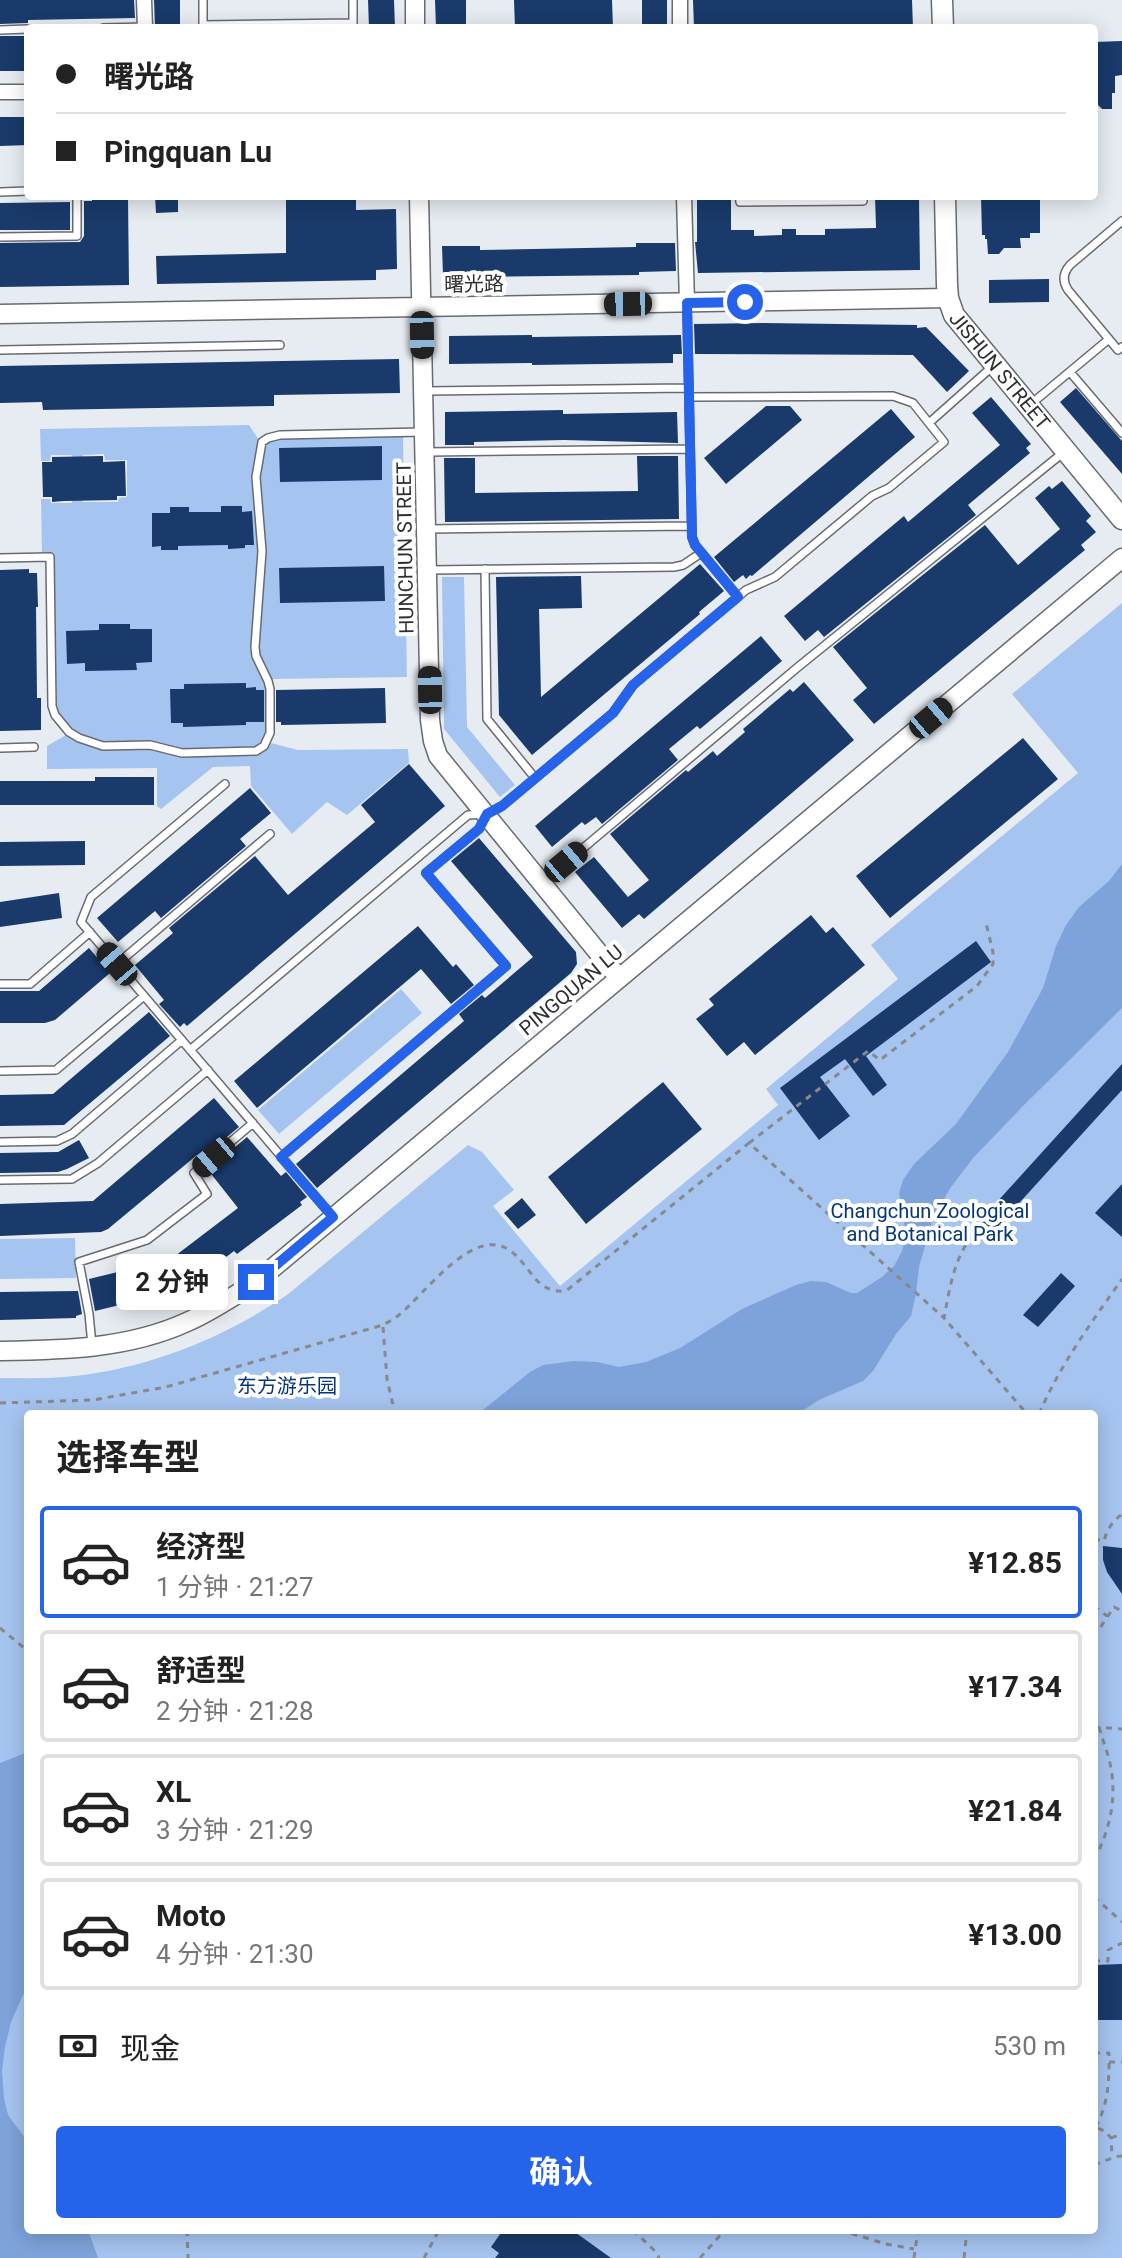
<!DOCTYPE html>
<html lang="zh">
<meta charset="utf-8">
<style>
:root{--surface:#fff;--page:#f6f6f6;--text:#222;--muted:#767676;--line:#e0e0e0;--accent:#2563eb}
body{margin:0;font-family:Roboto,"Noto Sans SC",sans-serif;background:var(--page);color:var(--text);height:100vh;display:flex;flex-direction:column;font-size:30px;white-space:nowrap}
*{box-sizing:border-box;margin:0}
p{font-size:26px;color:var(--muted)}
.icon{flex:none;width:44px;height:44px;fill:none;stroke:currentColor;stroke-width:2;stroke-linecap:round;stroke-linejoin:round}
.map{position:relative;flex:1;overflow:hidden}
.side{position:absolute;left:24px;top:1410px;width:1074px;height:824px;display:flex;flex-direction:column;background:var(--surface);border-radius:8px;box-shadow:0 4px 20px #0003}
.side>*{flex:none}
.top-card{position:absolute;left:24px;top:24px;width:1074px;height:176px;border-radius:8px;box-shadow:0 4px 20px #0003;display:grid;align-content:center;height:176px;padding:0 32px;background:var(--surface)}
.end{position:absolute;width:36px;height:36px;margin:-18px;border:10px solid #2563eb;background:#fff;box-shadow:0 0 0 4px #fff}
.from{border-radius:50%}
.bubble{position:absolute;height:56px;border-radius:8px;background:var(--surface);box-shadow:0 4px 20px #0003;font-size:26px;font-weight:700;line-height:56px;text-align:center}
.car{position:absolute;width:24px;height:48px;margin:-24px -12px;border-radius:10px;box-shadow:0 0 6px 2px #0007;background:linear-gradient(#222 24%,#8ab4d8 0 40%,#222 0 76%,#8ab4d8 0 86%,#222 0)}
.top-card b{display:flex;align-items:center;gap:28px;height:76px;font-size:30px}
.top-card b+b{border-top:2px solid var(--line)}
.top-card i{width:20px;height:20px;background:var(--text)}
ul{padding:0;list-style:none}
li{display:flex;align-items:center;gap:24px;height:112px;margin:0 16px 12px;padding:0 16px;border:4px solid var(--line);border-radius:8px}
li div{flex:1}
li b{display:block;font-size:30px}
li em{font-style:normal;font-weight:700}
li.on{border-color:var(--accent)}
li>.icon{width:72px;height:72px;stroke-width:1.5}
h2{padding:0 32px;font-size:36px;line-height:96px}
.pay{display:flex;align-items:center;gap:20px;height:88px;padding:0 32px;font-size:30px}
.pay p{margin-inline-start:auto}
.cta{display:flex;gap:16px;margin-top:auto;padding:16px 32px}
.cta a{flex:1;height:92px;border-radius:8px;background:var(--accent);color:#fff;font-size:32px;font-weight:700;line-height:92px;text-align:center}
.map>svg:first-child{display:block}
</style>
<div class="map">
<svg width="1122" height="2258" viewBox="0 0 1122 2258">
<rect width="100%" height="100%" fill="#e7ecf3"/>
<path fill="#a6c4f0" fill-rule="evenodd" d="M249 425 259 440 252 477 258 551 251 647C253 660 261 669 265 682 268 691 269 736 262 743 254 751 195 751 182 749 172 748 162 743 152 741 131 739 110 746 90 738 74 732 61 723 56 705L54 554H42L41 499H50L51 503H72V498H82L83 502H118L119 498 127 497V460H105L104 454 83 455V460H73L72 455H51L50 461H41L40 429Z
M403 436 407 677 272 679 260 655 259 647 266 551 260 477 265 444 280 438Z
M442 577H464L467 727 515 785 500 797 444 729Z
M1122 603V2258H0V1378C25 1378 50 1379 75 1376 152 1367 223 1338 287 1295L468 1145 482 1152 514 1190 493 1206 560 1286 778 1105 766 1089 898 979 871 945 1078 773 1012 694ZM28 1414H1094V2230H28Z
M66 735 91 747 103 750 150 749 182 757 250 755 266 749 271 743 298 750 408 749 409 763 347 815 327 802 292 834 251 786 250 766 213 767 161 809 157 806V768L47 769V746Z
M401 989 422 1013 279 1134 258 1110Z
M75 1238 76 1278 0 1279V1239Z"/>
<path fill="#7ea3da" d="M1122 864V1008L1022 1107 974 1157 951 1187 933 1218 919 1267 916 1294 911 1316 896 1334 873 1371 863 1381 819 1400 797 1414H478L530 1372 543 1365 574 1361 597 1362 619 1367 646 1362 680 1348 742 1309 796 1285 811 1281 826 1282 851 1293H857L882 1277 894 1266 902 1251 905 1238 904 1218 899 1193 903 1180 914 1164 956 1124 1008 1052 1043 988 1056 946 1066 925 1079 907 1109 881Z
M28 1752V1984L11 2022 5 2047 2 2071 4 2098 8 2115 28 2142V2230H88L98 2258H0V1763Z"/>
<path fill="#193a6a" d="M0 0H134L135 18 28 20V23L0 24Z
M154 0H180V28H155Z
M368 0H394L395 28H369Z
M435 0H466V28H436Z
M514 0H612L613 28H515Z
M642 0H667V28H642Z
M693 0H912L913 28H694Z
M0 36H28V71H0Z
M1122 41V75L1115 76V93H1112V109H1102L1094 101V42Z
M0 117H28V145L0 146Z
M155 196H178V212L156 213Z
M286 196 356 197V210L396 209 397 269 376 270V280L157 284 156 256 286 253Z
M697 196H731V230H754V236L782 235V229H796V235H825V229L876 228 875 196H919L920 270 698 273 695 242H697Z
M981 196H1040V233H1030V238H1020L1021 248H1004L999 254H988L987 239H985V235H982Z
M92 199H128L129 285 0 287V243L80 242 84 236V201H92Z
M70 202V230H0V203Z
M636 243H675L676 271 639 272V275L477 277V275H443L442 246H480V250L636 247Z
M1049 279V302L989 303V280Z
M763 323 917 325V328L926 327 969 371 947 392 913 355 695 354 694 324Z
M532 335V337L681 335 682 354H673V363L532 365V363L449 364V336Z
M399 359 400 393 274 395V406L43 410 42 402 0 403V366Z
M1076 388 1122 441V474L1060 402Z
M991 397 1031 444 1026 448 1030 453 968 505 976 515 824 637 818 630 805 641 784 616 904 516 908 522 1000 445 972 413Z
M766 406H790L802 420 726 484 704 458Z
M891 409 915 437 752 576 750 575 746 579 743 575 734 582 714 557Z
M563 410V414L677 412 678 443 564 440 474 442V445H445V412Z
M382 446V480L280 482 279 448Z
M103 456V462L125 461 126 496H117V500L64 501 52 502V497H43L42 462H52V457Z
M637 456H678L679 519 445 522 444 458H475V493L638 491Z
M1062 481 1091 516 1086 521 1096 532 1081 545 1085 550 874 724 853 700 867 688 833 647 985 525 1018 565 1060 529 1035 498 1049 486 1052 489Z
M221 506H242V512L252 511 254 545H245V548L228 549V545L178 546V550H161V546L152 547V513H170V507H189V512H221Z
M700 564 724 591 699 612 700 614 532 755 499 715 496 577 581 576 582 608 539 609 541 697Z
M384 566 385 601 280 603 279 568Z
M29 569V573H37L38 607H36L37 698H41V730L0 731V570Z
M99 624H130V629H152V662L136 663 137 670 85 671V663L67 664 66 631 99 630Z
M761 636 782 661 700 729 697 726 669 749 678 760 602 824 596 817 585 825 582 822 552 847 535 826Z
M804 682 854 740 644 919 639 914 622 928 575 872 594 857 628 897 649 880 610 834 686 770 688 772 713 751 717 756 745 732 743 729 790 689 793 692Z
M246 683V688L256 687V690H264V722H246V725L183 727V723H171L170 689H184V684Z
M385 688 386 723 281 725V722H276V690Z
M1023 738 1058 779 890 918 856 876Z
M409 764 445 806 187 1026 184 1023 180 1027 159 1004 164 1000 135 965 173 933 169 928 255 856 288 895 375 822 361 805Z
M95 777H154V805H0V781H95Z
M250 788 271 813 240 839 246 846 161 918 155 911 118 942 97 918Z
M479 838 576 952 577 964 571 973 317 1188 296 1164 464 1021 459 1014 482 995 485 998 533 957 451 861Z
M85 841V865L0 866V842Z
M59 893 62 918 0 927V902Z
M811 915 826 933 833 927 865 965 755 1055 744 1042 727 1056 696 1019 714 1005 709 999Z
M418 926 453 967 456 964 474 985 451 1004 421 969 257 1108 234 1081Z
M976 941 991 962 866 1056 887 1085 873 1096 845 1059 820 1077 850 1116 819 1140 780 1088Z
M89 948 110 973 55 1020 45 1023H0V991H39Z
M149 1012 170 1036 64 1125 0 1126V1095L53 1094Z
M1122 1064V1090L990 1235 977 1224Z
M663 1082 702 1129 586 1224 548 1177Z
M214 1098 239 1127 200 1159 197 1155 108 1229 101 1232 0 1236V1204L93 1201Z
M247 1137 281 1176 286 1172 307 1197 300 1202 302 1205 237 1254 234 1251 185 1289 95 1311 89 1279 171 1259 238 1208 208 1170Z
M79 1140 89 1158 67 1169 58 1172 0 1173V1153L58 1152Z
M1122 1184V1237L1095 1213Z
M522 1198 536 1215 518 1229 504 1213Z
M1061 1273 1075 1286 1038 1327 1023 1315Z
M78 1291 82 1314 76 1316V1318L0 1320V1292Z
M1103 1546 1122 1548V1594L1107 1572 1103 1560Z
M1122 1964V2020H1094V1965Z
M503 2230H572L611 2258H495L499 2253 491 2247Z"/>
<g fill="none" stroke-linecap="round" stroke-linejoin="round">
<defs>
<path id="service" d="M203 0V25L353 23V0
M103 28 145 27
M0 30 28 29
M0 192 28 191
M739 196 740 202 863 201V196
M1122 221 1070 265C1063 273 1062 281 1068 290L1118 350 1122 347
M0 237 77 236V196
M687 305 692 537 695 545 738 597
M0 350 280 345
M1070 372 1122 433
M426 391 688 388
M1031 404 1109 339
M929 423 993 366
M427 452 690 449
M427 529 691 526
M0 558 50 557 52 706 55 715 69 732 79 738 103 746 150 745 182 753 256 751 264 746 270 733V689L268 681 256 656 255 647 262 551 256 477 262 442 268 438 280 435 422 432
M485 569 487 719 535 778
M430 570 674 567 683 565 701 553
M0 748 34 747
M225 784 91 897 81 922 332 1216
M543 882 798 667 1064 452
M117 964 270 834
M0 984H30L90 932
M190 1050 468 815 487 814 502 806 613 713 633 685 746 590 775 577 872 496 889 488 944 442 913 403 893 396 689 397
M0 1071 56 1070 144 996
M0 1142 57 1141 72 1134 182 1040
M281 1157 506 966 426 873 479 829 485 818
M0 1180 72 1179 98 1163 208 1070
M92 1345 89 1314 79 1262 147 1240 207 1194 194 1173 253 1123"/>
<path id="minor" d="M144 0 145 28
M680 0V28
M0 92H28
M684 196 687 303"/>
<path id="tertiary" d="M415 0V28
M419 196 430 720 433 741 438 756 619 978
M0 314 948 298
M0 1351C63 1350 128 1349 187 1322 212 1311 234 1296 256 1282L1122 558"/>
<g id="secondary">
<path d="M942 0 943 28"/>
<path id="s1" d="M945 196 947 285 948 298 954 315 1122 519"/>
</g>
</defs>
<use href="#service" stroke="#676b71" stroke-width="10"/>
<use href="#minor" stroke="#676b71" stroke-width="17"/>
<use href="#tertiary" stroke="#676b71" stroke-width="21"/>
<use href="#secondary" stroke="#676b71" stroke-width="23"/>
<path stroke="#86898d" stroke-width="3" stroke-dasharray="6 6" stroke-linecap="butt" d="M749 1143 868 1051 880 1060 977 986 993 964V952L986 923
M981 1227C955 1249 950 1287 944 1318L1027 1414
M383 1327 387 1379 395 1414
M0 1403 93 1400 166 1387 383 1325C388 1322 394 1319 399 1315 423 1296 473 1225 509 1250 531 1264 534 1294 566 1291L749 1143 944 1318
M1039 1414C1060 1365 1091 1323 1122 1279
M1094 1539 1104 1541C1107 1529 1113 1521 1122 1514
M1094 1606 1107 1616
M0 1628 28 1651
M1094 1637 1114 1607 1122 1611
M1094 1727 1122 1729
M1094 1860C1111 1828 1118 1794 1109 1759 1106 1748 1102 1738 1099 1727
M1094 1897 1122 1922
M1094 1961H1108V1950L1122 1943
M1094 2053H1109V2062H1122
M1096 2127C1107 2105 1109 2087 1109 2062
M1098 2128 1106 2132 1111 2138 1112 2156
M1111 2138 1122 2134
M1094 2164C1105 2163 1111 2156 1122 2156
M187 2230 188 2258
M633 2230 657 2253 659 2258
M840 2230 886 2244 914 2249
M424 2258 439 2230
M700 2258 725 2230
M914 2258 918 2230
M964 2258 967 2230"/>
<use href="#service" stroke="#fff" stroke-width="7"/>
<use href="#minor" stroke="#fff" stroke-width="14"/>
<use href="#tertiary" stroke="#fff" stroke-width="18"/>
<use href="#secondary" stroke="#fff" stroke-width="20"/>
</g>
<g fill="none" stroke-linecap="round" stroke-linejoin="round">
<path stroke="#2563eb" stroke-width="10" d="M256 1282 333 1217 281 1157 506 966 426 873 479 829 487 814 502 806 613 713 633 685 738 597 695 545 692 537 687 303 745 302"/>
</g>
<g text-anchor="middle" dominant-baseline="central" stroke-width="8" stroke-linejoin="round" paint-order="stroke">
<g font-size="20" fill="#2d2f31" stroke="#fff">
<text transform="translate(474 284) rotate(-1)">曙光路</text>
<text stroke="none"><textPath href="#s1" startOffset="192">JISHUN STREET</textPath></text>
<text transform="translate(405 548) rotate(-91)">HUNCHUN STREET</text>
<text transform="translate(571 990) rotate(-40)">PINGQUAN LU</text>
</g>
<g font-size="20" fill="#053677" stroke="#fff">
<text x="930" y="1211">Changchun Zoological<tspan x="930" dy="23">and Botanical Park</tspan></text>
<text x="287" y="1386">东方游乐园</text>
</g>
</g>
</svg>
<i class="end from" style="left:745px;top:302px"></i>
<i class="end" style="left:256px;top:1282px"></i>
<div class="bubble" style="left:116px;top:1254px;width:112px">2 分钟</div>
<i class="car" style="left:628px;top:304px;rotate:269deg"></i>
<i class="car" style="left:422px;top:335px;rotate:179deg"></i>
<i class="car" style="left:430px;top:690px;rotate:359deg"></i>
<i class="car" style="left:931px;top:718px;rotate:50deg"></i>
<i class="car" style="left:566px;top:862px;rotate:50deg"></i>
<i class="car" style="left:117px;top:964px;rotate:319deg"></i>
<i class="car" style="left:214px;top:1157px;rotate:230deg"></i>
<div class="top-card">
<b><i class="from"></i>曙光路</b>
<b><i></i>Pingquan Lu</b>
</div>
<section class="side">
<h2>选择车型</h2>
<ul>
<li class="on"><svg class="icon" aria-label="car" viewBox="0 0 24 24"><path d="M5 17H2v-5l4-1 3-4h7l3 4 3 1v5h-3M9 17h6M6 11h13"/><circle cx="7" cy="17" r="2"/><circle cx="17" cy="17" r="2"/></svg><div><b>经济型</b><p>1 分钟 · 21:27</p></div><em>¥12.85</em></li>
<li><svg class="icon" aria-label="car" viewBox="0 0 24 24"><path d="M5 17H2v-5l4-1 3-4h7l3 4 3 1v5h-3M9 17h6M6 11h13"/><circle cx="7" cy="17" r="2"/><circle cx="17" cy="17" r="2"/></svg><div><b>舒适型</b><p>2 分钟 · 21:28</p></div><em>¥17.34</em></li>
<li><svg class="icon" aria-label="car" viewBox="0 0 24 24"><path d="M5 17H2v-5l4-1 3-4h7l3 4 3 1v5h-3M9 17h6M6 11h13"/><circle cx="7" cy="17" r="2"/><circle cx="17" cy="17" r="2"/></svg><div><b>XL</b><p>3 分钟 · 21:29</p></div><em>¥21.84</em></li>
<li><svg class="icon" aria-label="car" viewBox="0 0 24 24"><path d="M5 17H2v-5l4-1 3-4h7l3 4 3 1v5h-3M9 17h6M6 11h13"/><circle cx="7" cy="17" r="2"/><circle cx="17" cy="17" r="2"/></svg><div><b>Moto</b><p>4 分钟 · 21:30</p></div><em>¥13.00</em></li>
</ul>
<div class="pay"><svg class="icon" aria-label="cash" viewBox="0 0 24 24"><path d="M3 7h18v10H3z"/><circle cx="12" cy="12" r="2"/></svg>现金<p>530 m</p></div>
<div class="cta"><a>确认</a></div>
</section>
</div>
